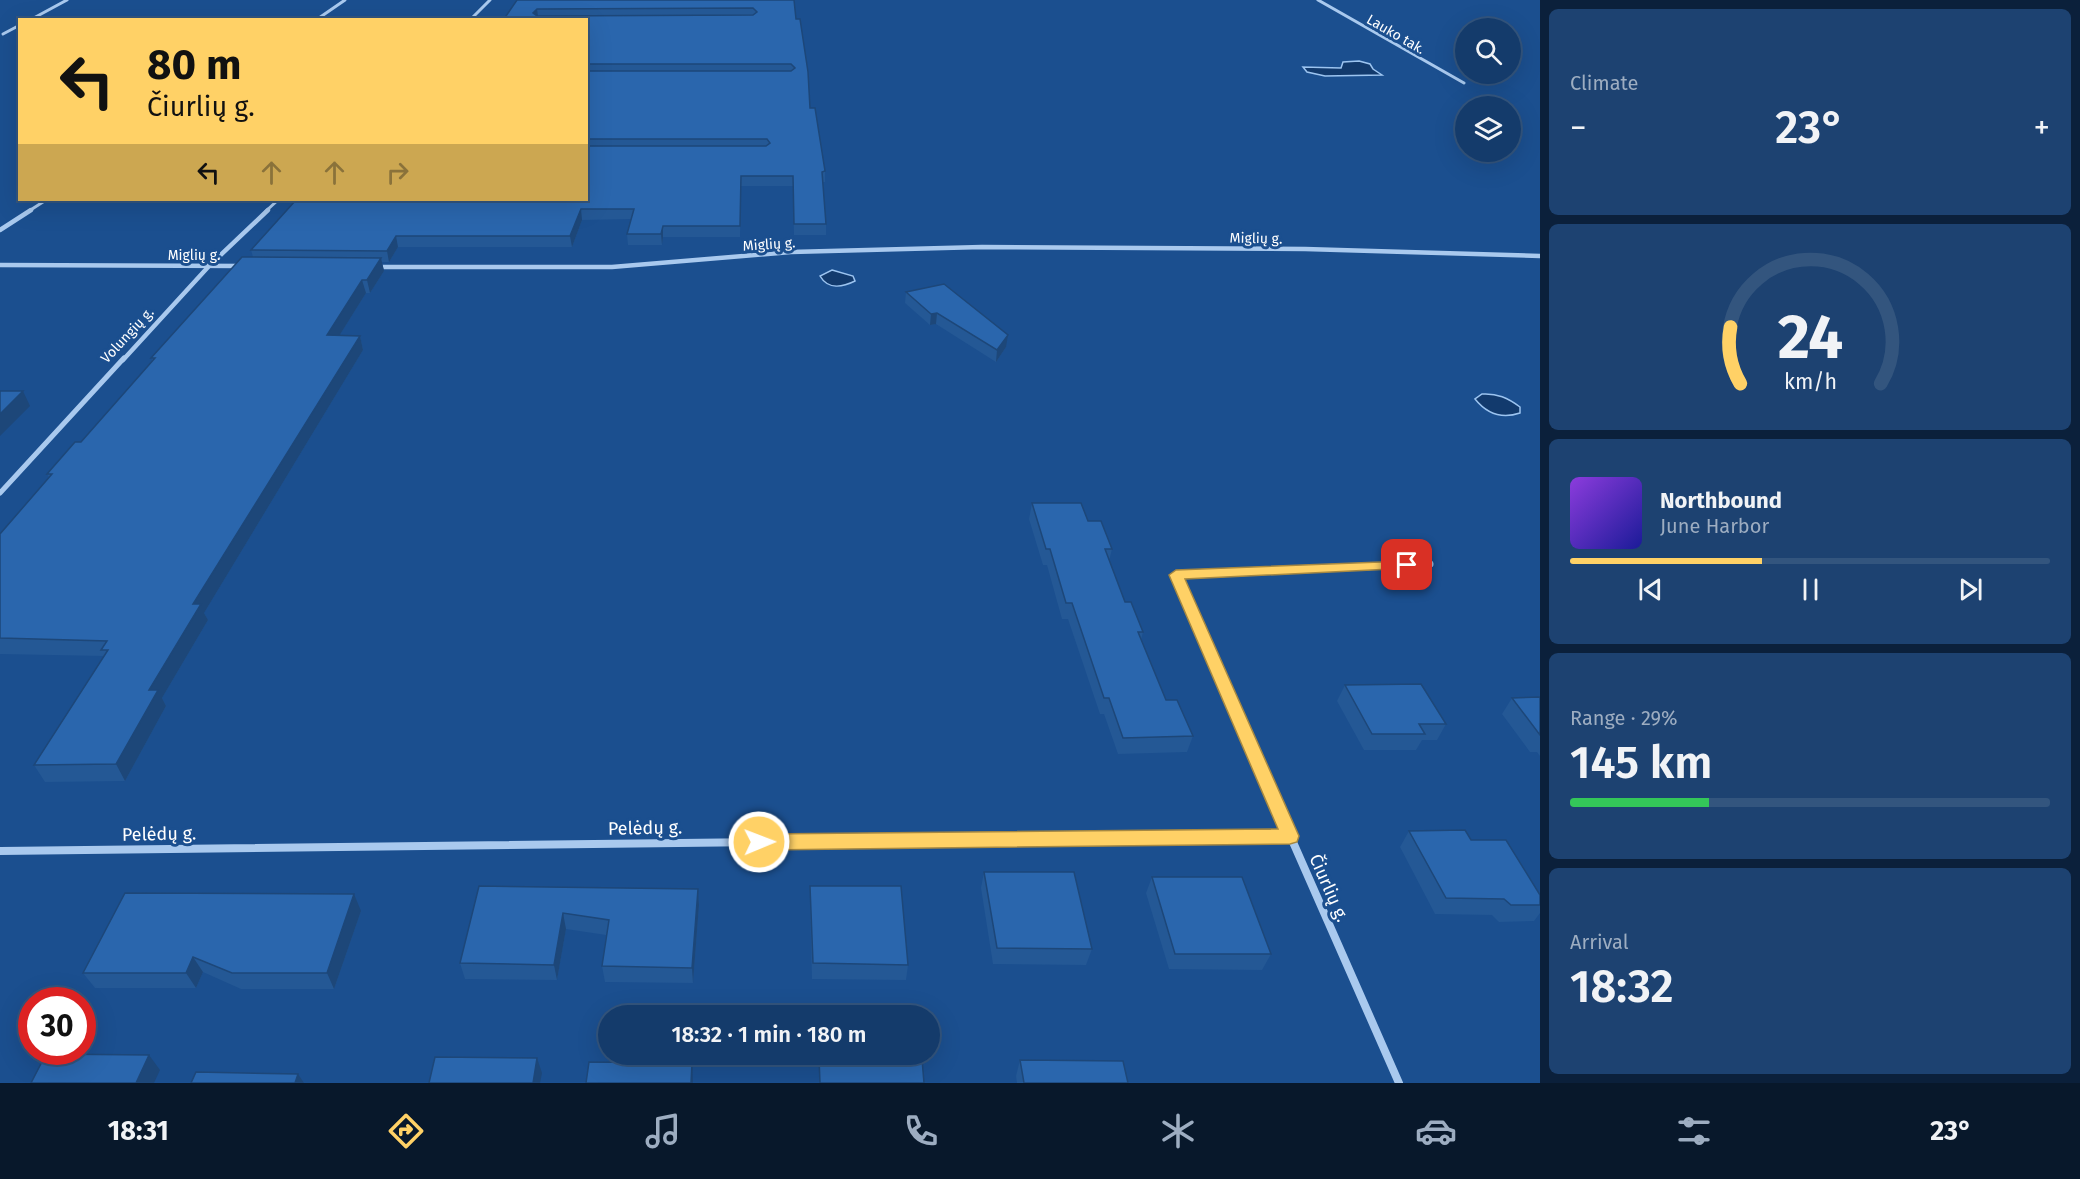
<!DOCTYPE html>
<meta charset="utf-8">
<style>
body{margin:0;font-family:"Fira Sans",sans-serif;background:#1d4271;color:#f1f3f6;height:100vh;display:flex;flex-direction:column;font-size:22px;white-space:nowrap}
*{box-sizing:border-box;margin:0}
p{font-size:20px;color:#9dadc1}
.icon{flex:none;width:33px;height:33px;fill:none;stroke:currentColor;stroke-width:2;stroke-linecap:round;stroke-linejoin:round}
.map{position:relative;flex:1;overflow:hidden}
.drawer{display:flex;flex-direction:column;gap:9px;padding:9px;background:#0b203b;width:540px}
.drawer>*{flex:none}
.banner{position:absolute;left:18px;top:18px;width:570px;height:183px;border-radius:0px;box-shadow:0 6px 24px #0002,0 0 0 2px #33557e;background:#ffd166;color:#111;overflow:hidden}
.fabs{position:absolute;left:1455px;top:18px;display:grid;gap:12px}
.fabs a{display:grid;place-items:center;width:66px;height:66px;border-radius:50%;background:#143b6b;box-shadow:0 6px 24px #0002,0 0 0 2px #33557e;font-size:30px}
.speed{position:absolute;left:18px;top:987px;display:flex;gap:12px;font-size:30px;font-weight:700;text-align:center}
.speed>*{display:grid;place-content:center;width:78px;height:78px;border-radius:50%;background:#143b6b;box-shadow:0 6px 24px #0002,0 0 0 2px #33557e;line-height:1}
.speed .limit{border:9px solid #d22;background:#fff;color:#111}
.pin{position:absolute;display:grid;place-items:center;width:51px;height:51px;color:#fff;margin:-26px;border-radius:12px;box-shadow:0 3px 9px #0006}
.me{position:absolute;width:66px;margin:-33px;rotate:89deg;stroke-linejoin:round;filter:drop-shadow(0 0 4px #0008)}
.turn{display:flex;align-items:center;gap:21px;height:126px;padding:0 30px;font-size:27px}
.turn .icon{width:78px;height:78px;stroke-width:2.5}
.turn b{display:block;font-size:42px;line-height:51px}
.lanes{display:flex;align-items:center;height:57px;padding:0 30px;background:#0003;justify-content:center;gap:30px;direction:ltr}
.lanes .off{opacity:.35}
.big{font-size:45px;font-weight:600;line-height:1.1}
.drawer .card{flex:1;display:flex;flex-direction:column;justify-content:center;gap:9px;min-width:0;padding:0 21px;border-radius:9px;background:#1d4271}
.drawer .dial{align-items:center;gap:0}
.dial svg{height:156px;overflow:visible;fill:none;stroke:#33557e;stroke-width:7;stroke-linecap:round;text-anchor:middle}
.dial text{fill:#f1f3f6;stroke:none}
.song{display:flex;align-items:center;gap:18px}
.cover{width:72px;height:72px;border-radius:9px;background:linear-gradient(135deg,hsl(270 70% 55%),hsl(240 70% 35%))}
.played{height:6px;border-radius:3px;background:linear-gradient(90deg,#ffd166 40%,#33557e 40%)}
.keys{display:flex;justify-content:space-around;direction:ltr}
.heat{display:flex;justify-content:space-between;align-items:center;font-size:33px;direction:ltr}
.charge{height:9px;border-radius:4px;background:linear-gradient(90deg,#34c759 29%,#33557e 0)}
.trip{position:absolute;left:598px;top:1005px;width:342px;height:60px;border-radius:30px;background:#143b6b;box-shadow:0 6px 24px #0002,0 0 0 2px #33557e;font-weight:600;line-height:60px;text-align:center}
.menu{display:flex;height:96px;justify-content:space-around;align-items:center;background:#08182b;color:#9dadc1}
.menu .icon{width:42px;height:42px}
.menu .current{color:#ffd166}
.menu b{font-size:27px;color:#f1f3f6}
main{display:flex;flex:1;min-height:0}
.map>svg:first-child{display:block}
.water{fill:#123a6d;stroke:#9cc4f0;stroke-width:1.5}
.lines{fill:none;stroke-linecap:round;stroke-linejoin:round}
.street-far4{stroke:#a9c9ee;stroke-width:3}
.street-far3{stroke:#a9c9ee;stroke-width:4.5}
.street-far2{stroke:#a9c9ee;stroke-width:5}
.street-far1{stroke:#a9c9ee;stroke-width:7}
.street{stroke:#a9c9ee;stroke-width:8}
.wall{fill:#245895}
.shaded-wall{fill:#1d4779}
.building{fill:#2a66ad;stroke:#1d4779;stroke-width:1.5;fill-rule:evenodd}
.route{fill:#ffd166;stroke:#a68842;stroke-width:1.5}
.labels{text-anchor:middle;stroke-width:6;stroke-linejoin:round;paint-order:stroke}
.far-street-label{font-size:14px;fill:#fff;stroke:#1b4f8f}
.near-street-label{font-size:18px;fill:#fff;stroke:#1b4f8f}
</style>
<main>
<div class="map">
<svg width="1540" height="1083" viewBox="0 0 1540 1083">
<rect width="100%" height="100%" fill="#1b4f8f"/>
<g class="water">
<path d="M1359,61L1370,64L1373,69L1382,75L1325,76L1307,72L1303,67L1341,68L1343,62Z"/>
<path d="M832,270L853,276L855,281C843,287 828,290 820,276Z"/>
<path d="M1482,394C1497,393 1508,398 1520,407V413C1502,419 1487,414 1475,399Z"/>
</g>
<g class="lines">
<g class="street-far4">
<path d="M1318,0L1464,83"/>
<path d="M30,20L67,0"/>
<path d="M316,20L345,0"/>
<path d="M470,20L490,0"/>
<path d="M3,34L20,25"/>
<path d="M29,211L46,200"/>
<path d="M266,211L278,200"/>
</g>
<g class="street-far3">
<path d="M0,230L31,210"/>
<path d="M0,265L242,266"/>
<path d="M376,267H612L791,252L982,247L1305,249L1540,256"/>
<path d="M123,360L209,266L268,210"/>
</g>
<path class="street-far2" d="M0,493L124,358"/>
<path class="street-far1" d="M1268,784L1176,575L1430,564"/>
<g class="street">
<path d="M1267,783L1399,1083"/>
<path d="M0,851L1290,836"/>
</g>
</g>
<g class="wall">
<path d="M517,0H794L796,19L810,108L825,171V182H823L826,224V235H794L793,186H741L740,237H663L662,245H628L627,234L631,219L582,220L572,247H398L389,262H382L384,271L370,293H366L339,336H360L363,350L204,613L208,620L162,698L166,706L125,781L45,782L34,765L104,656L0,654V534L49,477L47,474L81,442L153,361L151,358L253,257L251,250L586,200V20L504,19Z"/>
<path d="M906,292L1006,347L996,362L936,324L930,325L905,303Z"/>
<path d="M1032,503L1088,521L1112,549L1109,561L1125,602L1143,632L1141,640L1166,700L1193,736L1187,752L1118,754L1104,714H1100L1068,619H1062L1047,565H1043L1029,519Z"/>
<path d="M1345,685L1446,724L1437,740H1422L1416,750H1364L1337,701Z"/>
<path d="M1540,697V756L1537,752H1530L1502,714L1512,698Z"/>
<path d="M1409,831L1471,840L1540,895V913L1534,921L1499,922L1492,915L1435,914L1400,847Z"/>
<path d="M984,872L1092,949L1086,965L993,964L981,888Z"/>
<path d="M1152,877L1271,954L1262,970L1169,969L1146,893Z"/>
<path d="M479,886L698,889L699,905L693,983L605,982L602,966L606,935L566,929L557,980L465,979L460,963Z"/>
<path d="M810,886L908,965L906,980L812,979L810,902Z"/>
<path d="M361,911L334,989H241L203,972L196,988H95L83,973Z"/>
<path d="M1020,1060L1128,1083H1017L1016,1076Z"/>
</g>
<g class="shaded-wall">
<path d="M537,9L538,16L533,13Z"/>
<path d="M581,209L582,220L572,247L570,236Z"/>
<path d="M663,226V237L662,245L661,234Z"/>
<path d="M396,236L398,247L389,262L387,251Z"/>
<path d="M381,258L384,271L370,293L367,280Z"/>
<path d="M362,280L366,293L331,349L327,335Z"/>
<path d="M937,313L936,324L930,325L931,314Z"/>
<path d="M1008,335L1006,347L996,362L997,350Z"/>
<path d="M360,336L363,350L204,613L208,620L162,698L166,706L125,781L116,764L149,690L193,604Z"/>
<path d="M23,391L30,406L0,436V414Z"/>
<path d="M698,889L699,905L693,983L692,968Z"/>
<path d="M354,894L361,911L334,989L327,973Z"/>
<path d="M563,913L566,929L557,980L554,965Z"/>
<path d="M193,957L203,972L196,988L186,973Z"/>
<path d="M149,1055L160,1070L154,1083H136Z"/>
<path d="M537,1058L542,1073L540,1083H533Z"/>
<path d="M692,1063L693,1083H691Z"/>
<path d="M298,1074L304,1083H295Z"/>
</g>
<g class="building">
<path d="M517,0H794L796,19H800L808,72L810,108H815L825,171L822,172L826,224H794L793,176H741L740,226H663L661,234H627L634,209H581L570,236H396L387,251L251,250L296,200H586V146H766L770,143L767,139H586V71H791L795,68L791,64H586V20H494L504,19ZM753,8L757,12L753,15L537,16L533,13L537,9Z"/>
<path d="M242,257L381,258L367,280H362L327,335L360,336L193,604H201L149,690H158L116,764L34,765L108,650H101L107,641L0,638V534L52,474H47L75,442H81L155,358H151Z"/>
<path d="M944,284L1008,335L997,350L937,313L931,314L906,292Z"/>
<path d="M0,391H23L0,414Z"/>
<path d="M1032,503H1081L1088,521H1101L1112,549H1105L1125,602H1131L1143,632H1138L1166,700H1177L1193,736L1123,738L1109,698H1104L1072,603H1066L1050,549H1046Z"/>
<path d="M1421,684L1446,724H1419L1425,734H1372L1345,685Z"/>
<path d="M1540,697V735L1512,698Z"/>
<path d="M1465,830L1471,840H1506L1540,895V905H1511L1504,899L1446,898L1409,831Z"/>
<path d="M984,872H1074L1092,949L997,948Z"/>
<path d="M1152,877H1242L1271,954H1175Z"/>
<path d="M479,886L698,889L692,968L602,966L609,920L563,913L554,965L460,963Z"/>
<path d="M810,886H901L908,965L813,963Z"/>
<path d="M125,893L354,894L327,973H232L193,957L186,973H83Z"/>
<path d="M46,1054L149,1055L136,1083H31Z"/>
<path d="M435,1057L537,1058L533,1083H429Z"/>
<path d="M819,1058L922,1059L924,1083H820Z"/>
<path d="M1020,1060L1123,1061L1128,1083H1024Z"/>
<path d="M589,1062L692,1063L691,1083H586Z"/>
<path d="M196,1072L298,1074L295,1083H191Z"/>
</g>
<path class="route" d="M1407,561L1414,565L1412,568L1185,579L1299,836L1297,842L1290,844L759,850L753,847L750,842L753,837L759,834L1278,829L1169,575L1176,570Z"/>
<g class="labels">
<g class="far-street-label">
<text transform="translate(1396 34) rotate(30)" y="5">Lauko tak.</text>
<text transform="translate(1256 238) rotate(1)" y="5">Miglių g.</text>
<text transform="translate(769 244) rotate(-4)" y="5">Miglių g.</text>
<text x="194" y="260">Miglių g.</text>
<text transform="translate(127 335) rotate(-47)" y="5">Volungių g.</text>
</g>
<g class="near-street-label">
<text transform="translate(645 828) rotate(-1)" y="6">Pelėdų g.</text>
<text transform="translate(159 834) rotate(-1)" y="6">Pelėdų g.</text>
<text transform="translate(1329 888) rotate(66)" y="6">Čiurlių g.</text>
</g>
</g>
</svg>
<div class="fabs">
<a><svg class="icon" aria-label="search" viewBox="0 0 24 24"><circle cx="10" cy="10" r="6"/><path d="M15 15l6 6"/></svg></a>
<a><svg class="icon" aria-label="layers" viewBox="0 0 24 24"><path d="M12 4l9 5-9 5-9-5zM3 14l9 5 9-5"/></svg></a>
</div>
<div class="speed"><div class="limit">30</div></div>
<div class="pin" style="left:1407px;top:565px;background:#d93025"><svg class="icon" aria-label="arrive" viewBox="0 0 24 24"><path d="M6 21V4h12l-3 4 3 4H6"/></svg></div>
<svg class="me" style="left:759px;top:842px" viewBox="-20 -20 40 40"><circle r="17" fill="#ffd166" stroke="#fff" stroke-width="3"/><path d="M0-11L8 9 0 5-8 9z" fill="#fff"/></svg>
<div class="trip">18:32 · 1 min · 180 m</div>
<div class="banner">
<div class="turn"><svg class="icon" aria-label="left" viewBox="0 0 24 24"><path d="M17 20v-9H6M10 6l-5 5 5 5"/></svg><div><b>80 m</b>Čiurlių g.</div></div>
<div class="lanes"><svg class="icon" aria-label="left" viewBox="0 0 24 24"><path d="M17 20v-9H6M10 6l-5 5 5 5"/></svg><svg class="icon off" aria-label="ahead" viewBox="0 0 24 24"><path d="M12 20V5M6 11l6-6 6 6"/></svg><svg class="icon off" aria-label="ahead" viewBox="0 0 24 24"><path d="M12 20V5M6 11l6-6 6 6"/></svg><svg class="icon off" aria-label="right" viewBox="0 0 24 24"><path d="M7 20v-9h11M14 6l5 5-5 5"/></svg></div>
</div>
</div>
<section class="drawer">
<div class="card"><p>Climate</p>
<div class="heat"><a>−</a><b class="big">23°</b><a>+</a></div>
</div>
<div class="card dial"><svg viewBox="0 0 100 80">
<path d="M14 69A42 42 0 1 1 86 69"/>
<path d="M14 69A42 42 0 0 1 9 40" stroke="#ffd166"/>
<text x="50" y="56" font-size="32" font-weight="700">24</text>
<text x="50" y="72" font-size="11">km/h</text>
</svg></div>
<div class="card">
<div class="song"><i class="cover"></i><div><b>Northbound</b><p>June Harbor</p></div></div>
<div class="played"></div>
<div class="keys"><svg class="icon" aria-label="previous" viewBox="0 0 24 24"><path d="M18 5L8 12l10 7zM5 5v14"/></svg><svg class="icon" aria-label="pause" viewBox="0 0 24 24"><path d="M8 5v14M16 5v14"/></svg><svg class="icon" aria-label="next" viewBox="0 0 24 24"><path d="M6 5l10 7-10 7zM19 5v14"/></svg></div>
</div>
<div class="card"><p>Range · 29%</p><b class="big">145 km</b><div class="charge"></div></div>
<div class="card"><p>Arrival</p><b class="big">18:32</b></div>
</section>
</main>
<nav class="menu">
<b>18:31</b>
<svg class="icon current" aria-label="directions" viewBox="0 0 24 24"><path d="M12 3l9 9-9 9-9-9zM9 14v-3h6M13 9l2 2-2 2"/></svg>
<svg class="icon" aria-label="music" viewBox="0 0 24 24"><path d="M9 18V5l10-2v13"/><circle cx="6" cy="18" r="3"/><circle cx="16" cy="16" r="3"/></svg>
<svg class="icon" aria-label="phone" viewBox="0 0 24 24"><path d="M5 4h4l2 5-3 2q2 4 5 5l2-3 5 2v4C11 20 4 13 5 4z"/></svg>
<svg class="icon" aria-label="climate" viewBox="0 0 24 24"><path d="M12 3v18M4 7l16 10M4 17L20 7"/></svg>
<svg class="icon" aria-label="car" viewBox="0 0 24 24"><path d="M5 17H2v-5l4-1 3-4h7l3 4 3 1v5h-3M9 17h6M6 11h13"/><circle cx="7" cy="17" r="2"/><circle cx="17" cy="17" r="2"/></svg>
<svg class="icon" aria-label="filters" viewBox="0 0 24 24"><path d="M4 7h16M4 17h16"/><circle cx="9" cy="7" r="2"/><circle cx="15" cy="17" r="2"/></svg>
<b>23°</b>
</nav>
